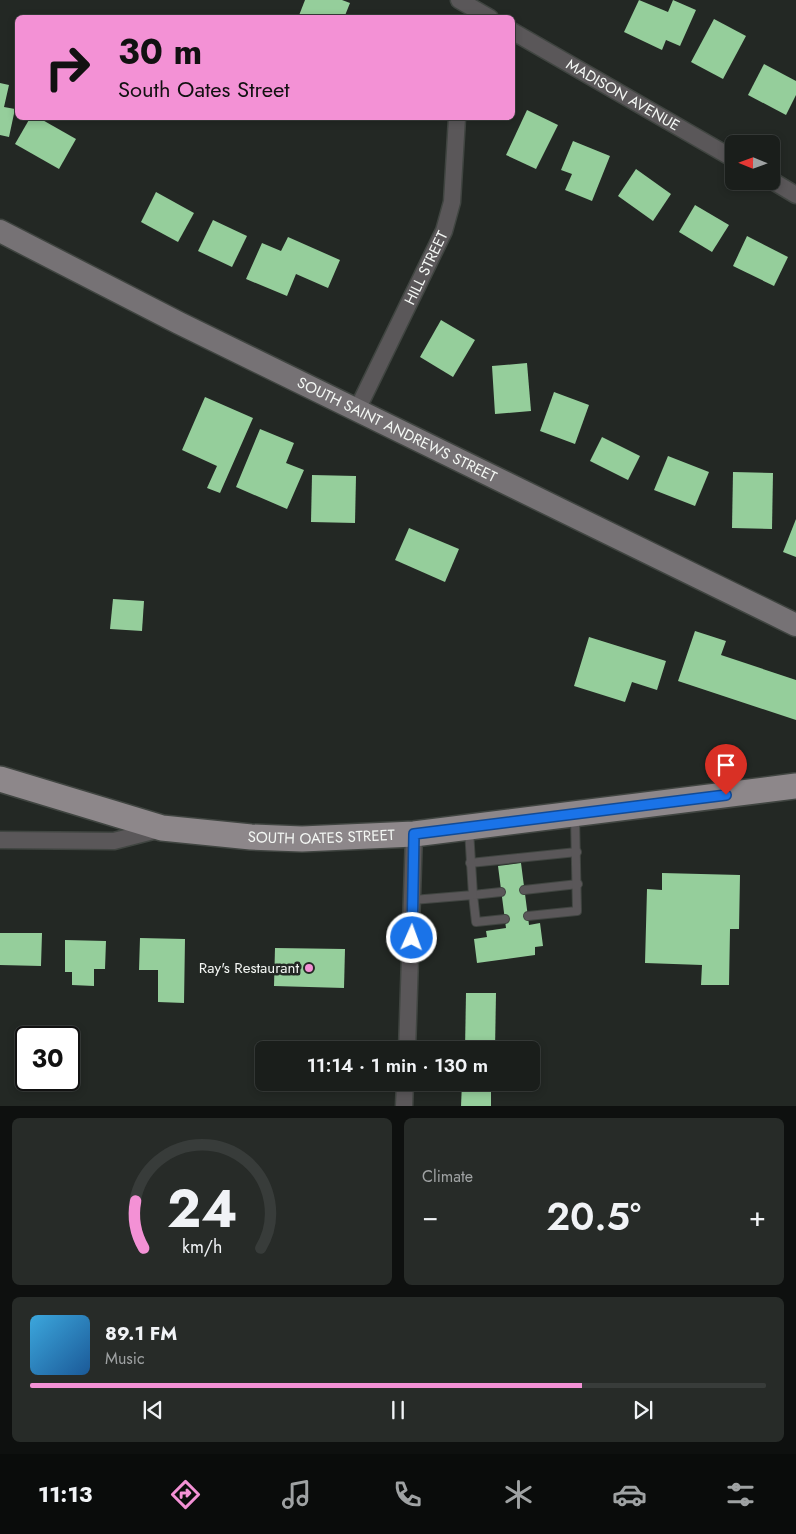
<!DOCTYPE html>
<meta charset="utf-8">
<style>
body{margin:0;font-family:Jost,sans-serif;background:#272b28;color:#f1f3f6;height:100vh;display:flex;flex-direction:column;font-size:19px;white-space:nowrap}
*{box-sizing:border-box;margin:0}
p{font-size:16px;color:#9fa2a3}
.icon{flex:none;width:28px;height:28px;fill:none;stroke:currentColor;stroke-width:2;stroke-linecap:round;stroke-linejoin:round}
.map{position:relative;height:1106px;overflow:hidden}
.sheet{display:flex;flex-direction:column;gap:12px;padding:12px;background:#0e100f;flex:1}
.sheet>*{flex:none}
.banner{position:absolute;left:15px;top:15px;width:500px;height:105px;border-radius:8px;box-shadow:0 2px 8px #0003,0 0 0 1px #383c3a;background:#f391d5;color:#111;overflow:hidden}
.needle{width:32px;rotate:271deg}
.controls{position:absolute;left:725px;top:135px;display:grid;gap:10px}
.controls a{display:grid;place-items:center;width:55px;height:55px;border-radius:8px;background:#1a1e1b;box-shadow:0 2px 8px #0003,0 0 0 1px #383c3a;font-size:25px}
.speed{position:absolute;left:15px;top:1026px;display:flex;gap:10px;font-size:25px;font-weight:700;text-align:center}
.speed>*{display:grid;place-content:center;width:65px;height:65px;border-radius:50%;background:#1a1e1b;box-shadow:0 2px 8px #0003,0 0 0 1px #383c3a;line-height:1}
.speed .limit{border:2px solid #111;border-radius:8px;background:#fff;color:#111}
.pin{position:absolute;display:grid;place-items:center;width:42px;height:42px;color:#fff;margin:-51px -21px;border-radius:50% 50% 50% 0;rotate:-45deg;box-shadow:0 0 5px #0007}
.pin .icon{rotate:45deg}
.me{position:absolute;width:55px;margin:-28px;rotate:2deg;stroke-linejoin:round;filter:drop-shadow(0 0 4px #0008)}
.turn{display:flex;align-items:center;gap:18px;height:105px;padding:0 20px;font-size:22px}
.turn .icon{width:65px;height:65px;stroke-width:2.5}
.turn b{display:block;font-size:35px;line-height:42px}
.big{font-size:38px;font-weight:600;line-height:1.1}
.sheet .card{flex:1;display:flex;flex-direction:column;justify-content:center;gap:8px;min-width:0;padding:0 18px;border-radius:8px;background:#272b28}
.sheet .dial{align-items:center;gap:0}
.dial svg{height:130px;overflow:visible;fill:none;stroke:#383c3a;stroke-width:7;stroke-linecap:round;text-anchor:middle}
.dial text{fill:#f1f3f6;stroke:none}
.song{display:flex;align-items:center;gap:15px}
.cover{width:60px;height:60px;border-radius:8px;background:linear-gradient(135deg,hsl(200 70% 55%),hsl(210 70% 35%))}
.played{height:5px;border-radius:2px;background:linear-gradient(90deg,#f391d5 75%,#383c3a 75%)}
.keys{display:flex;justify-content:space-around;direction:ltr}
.heat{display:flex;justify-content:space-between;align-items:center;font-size:28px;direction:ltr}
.sheet .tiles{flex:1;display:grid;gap:12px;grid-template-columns:1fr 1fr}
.card:last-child{grid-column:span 2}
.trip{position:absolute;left:255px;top:1041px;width:285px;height:50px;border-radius:8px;background:#1a1e1b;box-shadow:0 2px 8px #0003,0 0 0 1px #383c3a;font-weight:600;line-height:50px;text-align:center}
.menu{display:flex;height:80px;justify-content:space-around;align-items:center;background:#0a0c0b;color:#9fa2a3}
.menu .icon{width:35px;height:35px}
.menu .active{color:#f391d5}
.menu b{font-size:22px;color:#f1f3f6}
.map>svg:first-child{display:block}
.building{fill:#95ce9b}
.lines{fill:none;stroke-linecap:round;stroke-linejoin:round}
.lane-casing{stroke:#404541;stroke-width:10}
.street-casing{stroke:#404541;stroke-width:19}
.secondary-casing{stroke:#404541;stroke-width:25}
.primary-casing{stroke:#404541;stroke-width:28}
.lane{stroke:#5a5759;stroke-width:8}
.street{stroke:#5a5759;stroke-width:16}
.secondary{stroke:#767275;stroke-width:22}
.primary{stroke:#8d878a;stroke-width:25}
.route-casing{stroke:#114b97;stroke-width:12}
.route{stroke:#1a73e8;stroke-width:9}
.poi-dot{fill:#f391d5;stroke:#232824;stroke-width:2}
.labels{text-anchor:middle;stroke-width:5;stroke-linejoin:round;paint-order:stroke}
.street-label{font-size:15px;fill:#f3f6f3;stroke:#232824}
.poi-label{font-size:15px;fill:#f3f6f3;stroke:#232824;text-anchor:end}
</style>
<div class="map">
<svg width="796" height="1107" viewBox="0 0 796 1107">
<rect width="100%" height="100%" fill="#232824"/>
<g class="building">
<path d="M305,0H342L350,3L344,18H298Z"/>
<path d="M639,0L668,12L673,0L696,10L680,46L666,40L662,50L624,32Z"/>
<path d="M714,19L746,36L723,79L691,62Z"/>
<path d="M764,64L796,81V95L786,115L748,95Z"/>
<path d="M0,83L9,85L4,107L15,109L9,137L0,135Z"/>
<path d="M527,110L558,125L536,169L506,155Z"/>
<path d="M30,118H39L76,139L59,169L15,144Z"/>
<path d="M573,141L610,156L592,201L565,190L572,174L561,170Z"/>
<path d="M636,169L671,194L653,221L618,196Z"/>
<path d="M156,192L194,213L178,242L141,222Z"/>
<path d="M695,205L729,225L712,252L679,232Z"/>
<path d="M213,220L247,236L232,267L198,251Z"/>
<path d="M747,236L788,257L774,286L733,266Z"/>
<path d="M288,237L340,260L328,288L296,274L287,296L246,279L262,243L281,251Z"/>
<path d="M441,320L475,340L453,377L420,357Z"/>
<path d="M527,363L531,411L495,414L492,366Z"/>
<path d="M554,392L589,405L575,444L540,431Z"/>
<path d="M205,397L253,418L220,493L207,488L217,466L182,450Z"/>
<path d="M260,429L294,443L286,463L304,470L287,509L236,487Z"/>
<path d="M602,437L640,456L628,480L590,461Z"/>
<path d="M668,456L709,472L695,506L654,490Z"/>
<path d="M733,472L773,473L772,529L732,528Z"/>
<path d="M312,475L356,476L355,523L311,522Z"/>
<path d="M796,519V557L783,552Z"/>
<path d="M409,528L459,549L445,582L395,560Z"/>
<path d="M113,599L144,601L142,631L110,629Z"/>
<path d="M695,631L726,641L721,655L796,680V720L678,681Z"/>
<path d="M589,637L666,661L657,690L632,682L625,702L574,686Z"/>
<path d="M521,863L529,925L540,923L543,946L535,947V955L477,963L474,939L487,937L486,931L506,928L498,866Z"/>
<path d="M662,873L740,875L739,929H730L729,985H701L702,965L645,963L647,889L662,890Z"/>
<path d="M0,933H42L41,966L0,965Z"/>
<path d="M140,938L185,939L184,1003L158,1002V970H139Z"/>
<path d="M65,940L106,941L105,969H94V986L72,985V972H65Z"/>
<path d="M275,948L345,949L344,988L274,986Z"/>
<path d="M466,993H496L495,1050H465Z"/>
<path d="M462,1082H491V1107H461Z"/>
</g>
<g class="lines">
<g class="lane-casing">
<g id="lane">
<path d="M470,863L577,852"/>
<path d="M524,890L578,884"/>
<path d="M501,892L473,895L476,922L505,919"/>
<path d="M413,900L473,895L469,830"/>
<path d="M528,916L577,911L575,817"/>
</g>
</g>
<g class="street-casing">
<g id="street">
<path d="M459,0L490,18"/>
<path id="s1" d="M512,31L734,159"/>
<path d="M771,180L796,195"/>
<path id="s2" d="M357,410L444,231L452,202L457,118"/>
<path d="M0,840L114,841L161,829"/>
<path d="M407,1050L414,834"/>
<path d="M404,1107L405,1082"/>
</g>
</g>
<g class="secondary-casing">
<g id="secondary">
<path id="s3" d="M0,231L179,323L796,625"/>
</g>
</g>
<g class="primary-casing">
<g id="primary">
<path id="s4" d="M0,779L162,828L251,837L302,839L414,834L796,786"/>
</g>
</g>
<use href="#lane" class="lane"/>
<use href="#street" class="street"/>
<use href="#secondary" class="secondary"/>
<use href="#primary" class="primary"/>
</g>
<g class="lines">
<g class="route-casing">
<path id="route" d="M412,938L414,834L726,795"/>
</g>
<use href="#route" class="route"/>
</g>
<circle class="poi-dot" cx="309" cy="968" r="5"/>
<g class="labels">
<g class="street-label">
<text dy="5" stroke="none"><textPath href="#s1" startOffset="128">MADISON AVENUE</textPath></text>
<text dy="5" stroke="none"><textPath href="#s2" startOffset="158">HILL STREET</textPath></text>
<text dy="5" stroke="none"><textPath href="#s3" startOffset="444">SOUTH SAINT ANDREWS STREET</textPath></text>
<text dy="5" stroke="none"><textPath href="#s4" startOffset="329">SOUTH OATES STREET</textPath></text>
</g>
<g class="poi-label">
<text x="299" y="973">Ray's Restaurant</text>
</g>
</g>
</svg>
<div class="controls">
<a><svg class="needle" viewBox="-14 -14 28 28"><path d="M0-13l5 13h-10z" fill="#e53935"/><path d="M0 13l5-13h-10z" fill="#9fa2a3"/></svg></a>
</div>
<div class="speed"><div class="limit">30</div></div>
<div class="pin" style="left:726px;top:795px;background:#d93025"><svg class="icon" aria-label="arrive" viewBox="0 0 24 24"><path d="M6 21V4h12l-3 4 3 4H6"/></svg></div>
<svg class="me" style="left:412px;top:938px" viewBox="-20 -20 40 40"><circle r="17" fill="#1a73e8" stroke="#fff" stroke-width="3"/><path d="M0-11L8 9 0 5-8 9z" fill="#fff"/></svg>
<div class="trip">11:14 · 1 min · 130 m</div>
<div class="banner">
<div class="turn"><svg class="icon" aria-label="right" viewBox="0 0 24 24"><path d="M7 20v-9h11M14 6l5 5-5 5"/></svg><div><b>30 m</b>South Oates Street</div></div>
</div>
</div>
<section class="sheet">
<div class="tiles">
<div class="card dial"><svg viewBox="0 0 100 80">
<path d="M14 69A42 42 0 1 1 86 69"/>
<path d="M14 69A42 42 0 0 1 9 40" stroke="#f391d5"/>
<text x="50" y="56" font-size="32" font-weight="700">24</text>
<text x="50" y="72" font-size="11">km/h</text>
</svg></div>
<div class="card"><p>Climate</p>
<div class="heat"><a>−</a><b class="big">20.5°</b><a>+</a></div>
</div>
<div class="card">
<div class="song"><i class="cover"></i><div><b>89.1 FM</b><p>Music</p></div></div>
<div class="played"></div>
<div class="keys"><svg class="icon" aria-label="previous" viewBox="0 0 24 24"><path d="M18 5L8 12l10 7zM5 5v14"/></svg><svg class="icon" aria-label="pause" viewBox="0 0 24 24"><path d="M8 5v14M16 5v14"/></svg><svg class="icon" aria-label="next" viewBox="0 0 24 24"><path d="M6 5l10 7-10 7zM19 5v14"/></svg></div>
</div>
</div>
</section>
<nav class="menu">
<b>11:13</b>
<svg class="icon active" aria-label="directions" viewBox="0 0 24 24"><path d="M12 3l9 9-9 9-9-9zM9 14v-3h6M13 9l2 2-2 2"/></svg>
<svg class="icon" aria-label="music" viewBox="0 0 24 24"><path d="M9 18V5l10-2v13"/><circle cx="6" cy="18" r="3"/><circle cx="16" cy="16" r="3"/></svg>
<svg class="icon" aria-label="phone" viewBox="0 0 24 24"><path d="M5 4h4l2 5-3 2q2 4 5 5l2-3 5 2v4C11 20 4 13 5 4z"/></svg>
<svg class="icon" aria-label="climate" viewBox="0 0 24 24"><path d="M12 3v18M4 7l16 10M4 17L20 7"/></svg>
<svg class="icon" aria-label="car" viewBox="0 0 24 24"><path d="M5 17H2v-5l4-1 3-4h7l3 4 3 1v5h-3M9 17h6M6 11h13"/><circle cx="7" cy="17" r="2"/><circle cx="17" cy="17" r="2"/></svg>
<svg class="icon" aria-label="filters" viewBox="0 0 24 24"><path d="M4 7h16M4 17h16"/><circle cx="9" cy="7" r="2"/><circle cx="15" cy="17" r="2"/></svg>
</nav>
